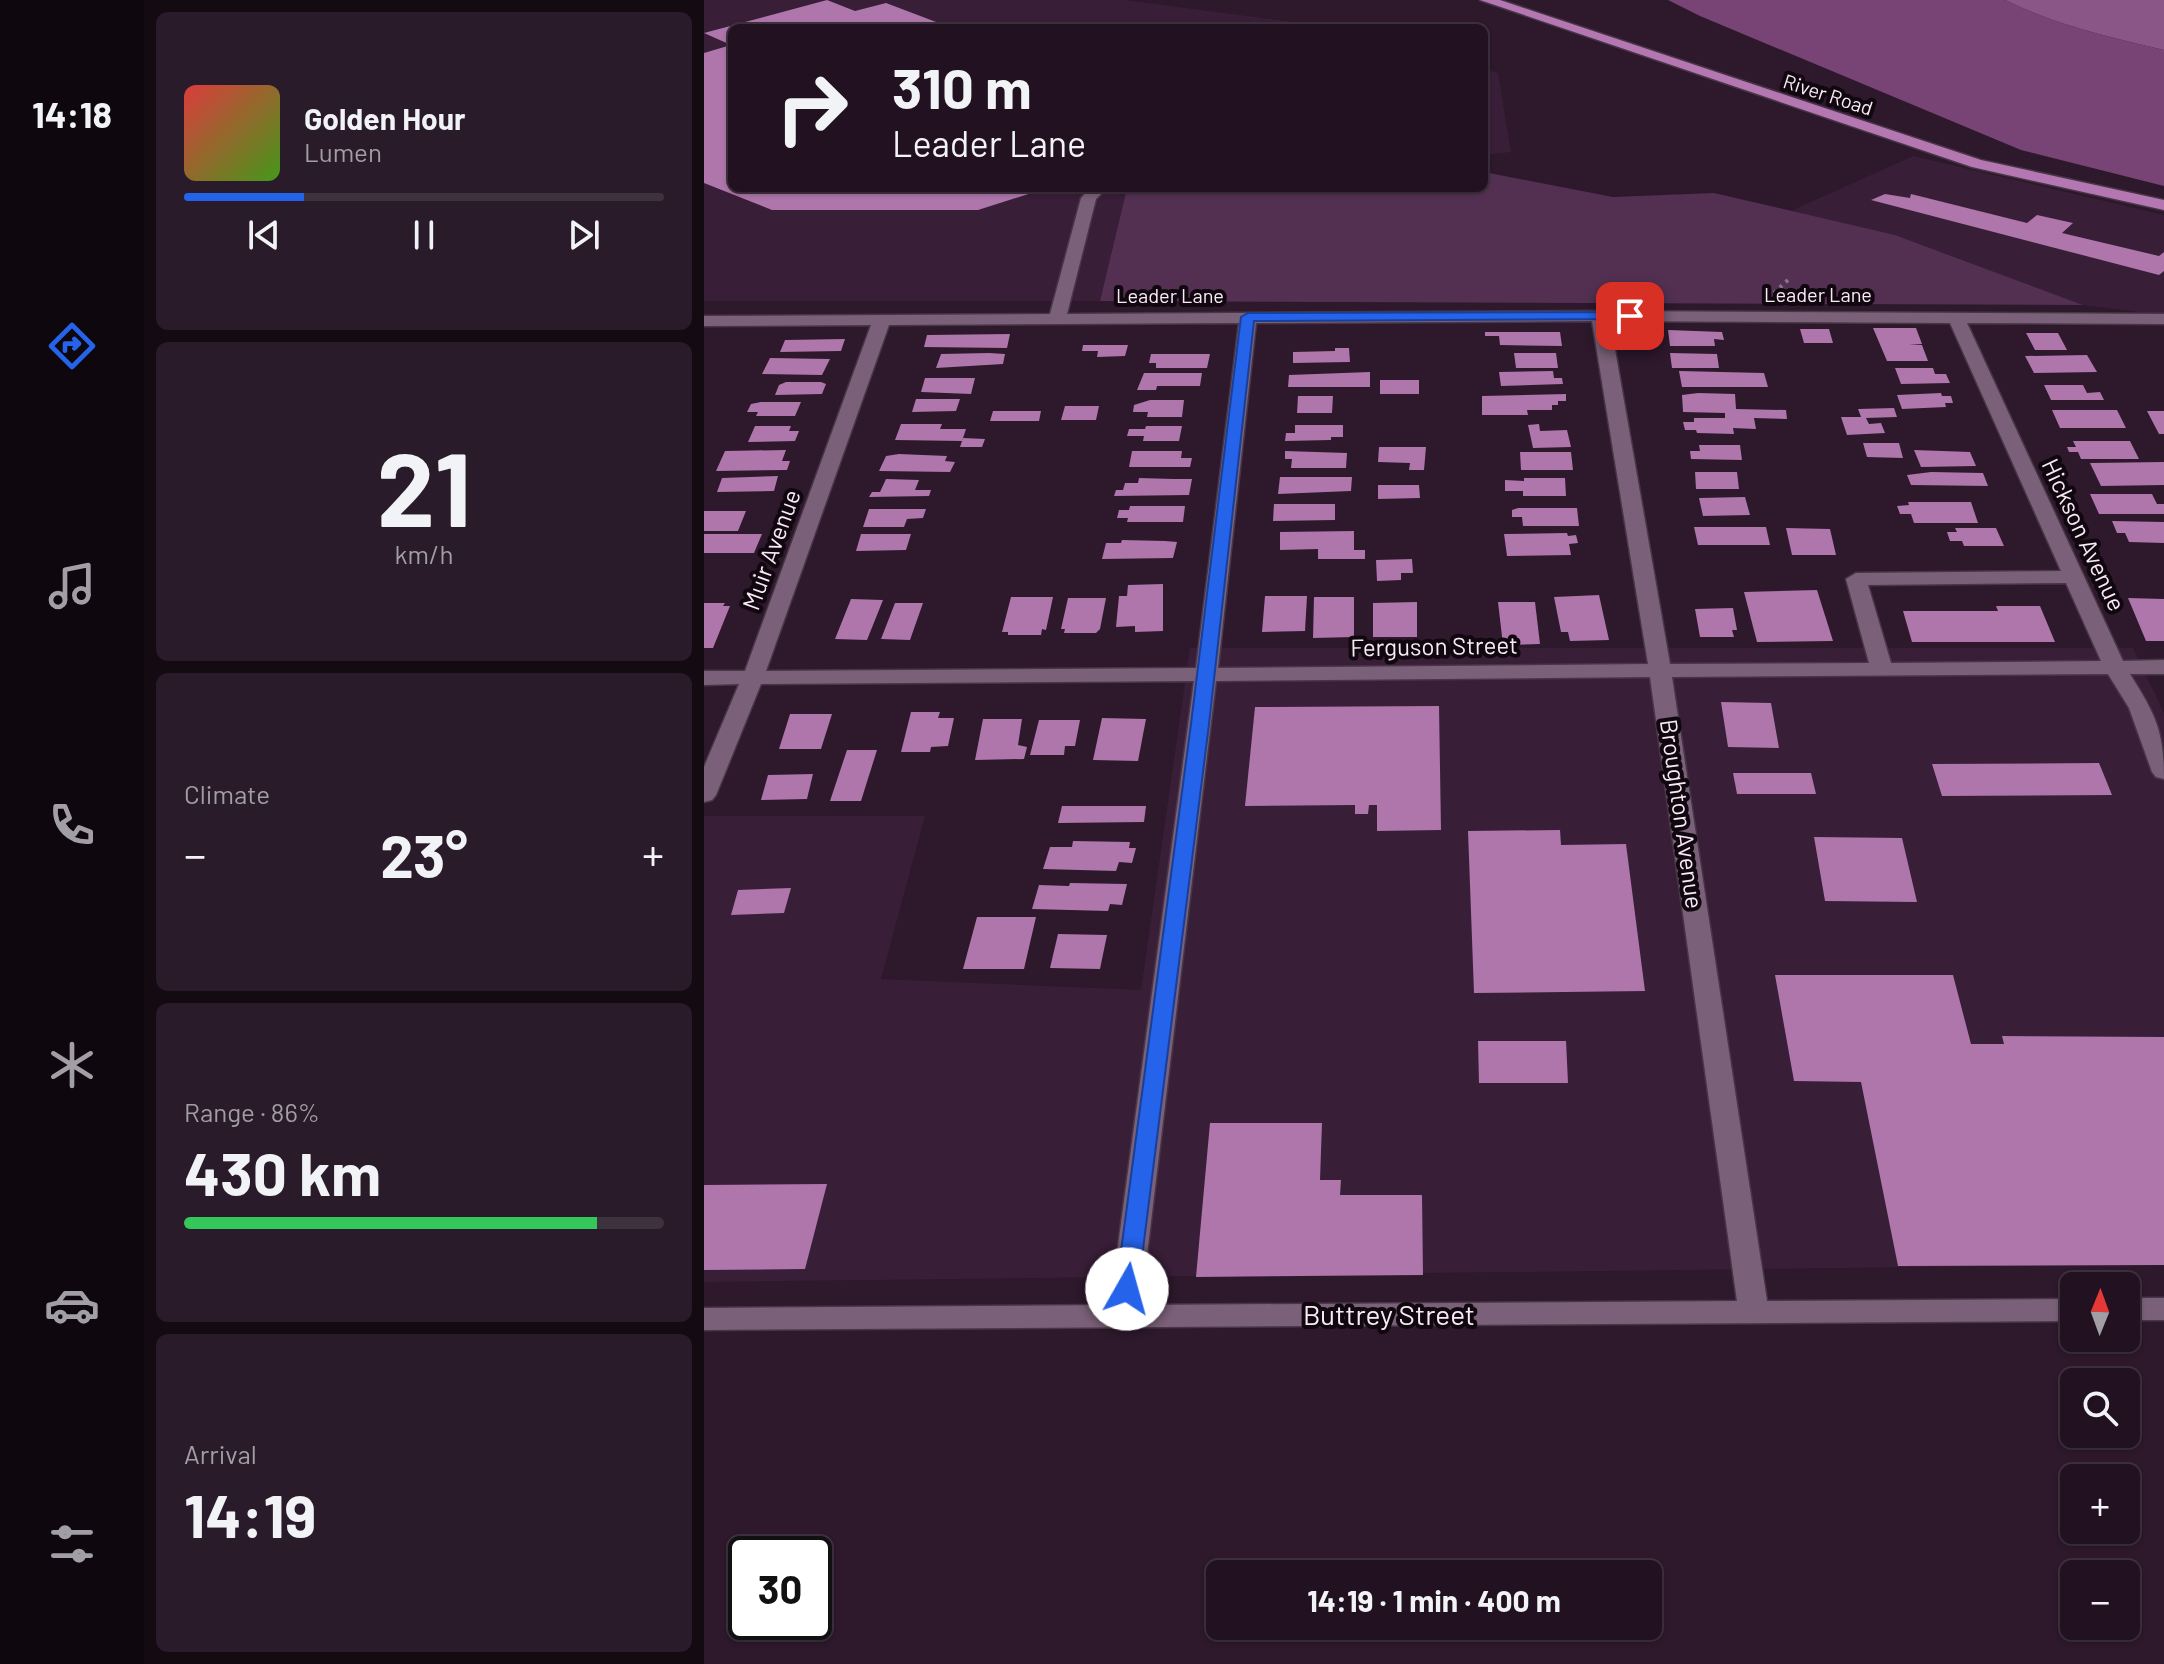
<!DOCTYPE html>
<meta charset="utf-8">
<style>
body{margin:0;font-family:Barlow,sans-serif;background:#2a1b2a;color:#f1f3f6;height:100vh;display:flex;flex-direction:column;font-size:30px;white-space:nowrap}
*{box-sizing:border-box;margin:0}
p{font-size:26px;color:#a29ea5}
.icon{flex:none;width:44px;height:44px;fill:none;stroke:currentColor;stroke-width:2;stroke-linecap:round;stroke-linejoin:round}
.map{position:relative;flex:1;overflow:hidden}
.sheet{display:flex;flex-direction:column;gap:12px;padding:12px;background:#130a12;width:560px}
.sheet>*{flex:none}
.hud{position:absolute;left:24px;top:24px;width:760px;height:168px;border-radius:12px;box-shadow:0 2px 6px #0004,0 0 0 2px #3f323f;background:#221221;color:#f1f3f6;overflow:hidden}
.needle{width:52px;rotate:1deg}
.controls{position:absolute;left:1356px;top:1272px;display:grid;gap:16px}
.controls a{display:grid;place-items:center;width:80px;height:80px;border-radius:12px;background:#221221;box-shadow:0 2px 6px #0004,0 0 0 2px #3f323f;font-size:40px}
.speed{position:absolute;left:24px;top:1536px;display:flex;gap:16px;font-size:40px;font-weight:700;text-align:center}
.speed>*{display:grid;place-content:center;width:104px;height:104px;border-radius:50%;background:#221221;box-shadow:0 2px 6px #0004,0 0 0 2px #3f323f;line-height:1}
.speed .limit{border:4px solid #111;border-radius:12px;background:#fff;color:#111}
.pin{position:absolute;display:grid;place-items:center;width:68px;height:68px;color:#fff;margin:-34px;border-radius:16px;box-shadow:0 4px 12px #0006}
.me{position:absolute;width:88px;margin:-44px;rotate:7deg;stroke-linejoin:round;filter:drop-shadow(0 0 6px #0008)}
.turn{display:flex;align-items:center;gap:28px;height:168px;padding:0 32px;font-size:36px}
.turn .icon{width:104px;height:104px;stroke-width:2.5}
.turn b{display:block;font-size:56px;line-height:68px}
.big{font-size:60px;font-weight:700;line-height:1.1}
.sheet .card{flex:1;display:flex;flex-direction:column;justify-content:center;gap:12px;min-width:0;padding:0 28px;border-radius:12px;background:#2a1b2a}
.sheet .dial{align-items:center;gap:0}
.dial b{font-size:104px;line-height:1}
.song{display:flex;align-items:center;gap:24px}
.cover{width:96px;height:96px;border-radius:12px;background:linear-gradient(135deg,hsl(0 70% 55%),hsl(100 70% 35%))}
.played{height:8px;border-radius:4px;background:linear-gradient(90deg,#2563eb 25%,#3f323f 25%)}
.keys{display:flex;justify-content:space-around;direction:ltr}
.heat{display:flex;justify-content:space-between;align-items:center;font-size:44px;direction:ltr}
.charge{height:12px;border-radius:6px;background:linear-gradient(90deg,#34c759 86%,#3f323f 0)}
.trip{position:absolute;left:502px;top:1560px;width:456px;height:80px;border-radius:12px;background:#221221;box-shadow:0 2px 6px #0004,0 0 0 2px #3f323f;font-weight:700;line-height:80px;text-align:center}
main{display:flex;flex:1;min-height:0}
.dock{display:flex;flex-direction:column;width:144px;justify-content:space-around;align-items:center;background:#0e070d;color:#a29ea5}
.dock .icon{width:56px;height:56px}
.dock .current{color:#2563eb}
.dock b{font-size:36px;color:#f1f3f6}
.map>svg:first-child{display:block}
.built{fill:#391e38}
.green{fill:#533052}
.forest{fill:#774475}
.water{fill:#8a5587}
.building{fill:#ae76ab}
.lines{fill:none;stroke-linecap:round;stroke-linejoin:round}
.minor-casing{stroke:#473646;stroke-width:3}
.major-casing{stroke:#473646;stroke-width:3}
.path{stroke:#897687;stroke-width:4;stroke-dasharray:3 5;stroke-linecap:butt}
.minor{fill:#7a6078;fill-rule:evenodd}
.major{fill:#b477b1;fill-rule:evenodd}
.route{fill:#2563eb;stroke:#184099;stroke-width:2}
.labels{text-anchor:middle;stroke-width:8;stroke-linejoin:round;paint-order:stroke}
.far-street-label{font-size:20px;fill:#f9eaf7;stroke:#10070f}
.street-label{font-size:24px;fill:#f9eaf7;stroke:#10070f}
.near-street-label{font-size:28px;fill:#f9eaf7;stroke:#10070f}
</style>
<main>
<nav class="dock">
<b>14:18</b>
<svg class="icon current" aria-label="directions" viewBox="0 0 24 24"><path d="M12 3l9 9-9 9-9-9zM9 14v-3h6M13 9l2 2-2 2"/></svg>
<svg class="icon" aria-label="music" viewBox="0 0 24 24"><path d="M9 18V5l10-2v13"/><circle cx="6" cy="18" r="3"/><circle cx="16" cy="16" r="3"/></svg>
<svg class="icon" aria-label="phone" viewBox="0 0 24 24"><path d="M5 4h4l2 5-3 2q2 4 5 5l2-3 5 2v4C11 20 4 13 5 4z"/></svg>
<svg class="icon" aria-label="climate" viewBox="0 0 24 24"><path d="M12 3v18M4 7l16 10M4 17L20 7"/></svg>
<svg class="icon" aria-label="car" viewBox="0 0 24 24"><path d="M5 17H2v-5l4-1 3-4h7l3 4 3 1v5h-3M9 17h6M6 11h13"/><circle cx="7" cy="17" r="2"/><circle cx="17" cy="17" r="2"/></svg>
<svg class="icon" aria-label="filters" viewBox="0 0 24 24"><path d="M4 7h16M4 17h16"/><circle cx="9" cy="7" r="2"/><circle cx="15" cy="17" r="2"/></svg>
</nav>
<section class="sheet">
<div class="card">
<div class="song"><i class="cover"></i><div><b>Golden Hour</b><p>Lumen</p></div></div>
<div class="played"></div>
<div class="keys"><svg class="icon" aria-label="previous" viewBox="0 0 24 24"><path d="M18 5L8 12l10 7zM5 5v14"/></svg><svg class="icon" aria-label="pause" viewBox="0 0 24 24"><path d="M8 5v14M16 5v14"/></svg><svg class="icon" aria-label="next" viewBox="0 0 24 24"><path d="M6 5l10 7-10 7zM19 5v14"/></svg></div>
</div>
<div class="card dial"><b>21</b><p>km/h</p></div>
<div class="card"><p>Climate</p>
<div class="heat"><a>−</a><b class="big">23°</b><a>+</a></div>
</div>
<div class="card"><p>Range · 86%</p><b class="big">430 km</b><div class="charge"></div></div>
<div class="card"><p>Arrival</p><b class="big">14:19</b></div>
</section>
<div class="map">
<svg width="1460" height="1664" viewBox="0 0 1460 1664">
<rect width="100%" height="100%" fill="#2d182c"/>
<g class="built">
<path d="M0,0H421L636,28H28V188H423L396,301H0Z"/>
<path d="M780,69L794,73L807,152L780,155Z"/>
<path d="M1209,156L1460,215V315L1379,305L1191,235L1087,211Z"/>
<path d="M486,648H1429L1460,713V1264L0,1282V816H221L177,979L437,990Z"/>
</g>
<path class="green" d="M780,172L909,197L1010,193L1191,235L1379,305L396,301L423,188H780Z"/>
<path class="forest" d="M964,0H1301C1352,25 1405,37 1460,50V186L1317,150L996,16Z"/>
<path class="water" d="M1301,0H1460V50C1405,37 1352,25 1301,0Z"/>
<g class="building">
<path d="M123,0L151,11L182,3L248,28H28V188L340,189L274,210H68L0,183V53L27,45L0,33Z"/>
<path d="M1181,194L1206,198L1207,194L1323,223L1333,215L1369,223L1358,233L1455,256L1460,252V271L1455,275L1167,200Z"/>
<path d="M1169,328H1212L1218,344L1205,345H1218L1224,361H1183Z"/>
<path d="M1096,329H1125L1129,343H1100Z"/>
<path d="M964,330L1018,332L1020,340L1010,339L1011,346H966Z"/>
<path d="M781,332H856L858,346L796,345L795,336H781Z"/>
<path d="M1322,333H1354L1363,350H1331Z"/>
<path d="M306,334L303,348L220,347L223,335Z"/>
<path d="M141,339L137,351L76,352L81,340Z"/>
<path d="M379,345H424L421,356L393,357L394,351H378Z"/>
<path d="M631,348H645L646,362L589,363V352L631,351Z"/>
<path d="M285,353L301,354L299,364L232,368L237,354Z"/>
<path d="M810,353H852L854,368H812Z"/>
<path d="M966,353L1013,354L1015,368H968Z"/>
<path d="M447,354H506L503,368H452V363H445Z"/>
<path d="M1383,355L1393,372L1330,373L1321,356Z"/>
<path d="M66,358L126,359L118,375L58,374Z"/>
<path d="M1191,368H1229L1231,374H1242L1246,383L1197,384Z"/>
<path d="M849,371L850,378H858L859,384L797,386L795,372Z"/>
<path d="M975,371L1060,373L1064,387H978Z"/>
<path d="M666,372V387H584L585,375Z"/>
<path d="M440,373H498L496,386H453L452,390H433Z"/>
<path d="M221,378H271L267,394L217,392Z"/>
<rect x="676" y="380" width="39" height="14"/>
<path d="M82,382H117L122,384L118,394L71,395L75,385Z"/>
<path d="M1340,385H1379L1383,393L1396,392L1400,400H1347Z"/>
<path d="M994,393L1031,394L1032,409L1082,410L1083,419L1050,418L1052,429L1029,428L1030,434L993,433L992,430H981L979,422H990V418H1021V413L979,412L978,395Z"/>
<path d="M1237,393L1238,396H1247L1249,403H1241L1242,407L1198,409L1193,395Z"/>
<path d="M862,394V401H854V405H848V410H823L824,415H778V396Z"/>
<path d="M594,396H629L628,413H593Z"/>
<path d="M212,399H256L252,411L208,412Z"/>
<path d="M446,400H480L478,417H443L444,412H429L430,405Z"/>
<path d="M57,402H97L91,416H52L54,412H43L47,404Z"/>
<path d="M361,406H395L392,420H357Z"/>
<path d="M1190,408L1193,417L1162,418L1165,424L1177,423L1181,433L1143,435L1137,417H1157L1154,409Z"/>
<path d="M1348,410H1413L1422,428H1356Z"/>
<path d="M289,411H337L335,421H286Z"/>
<path d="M1443,411H1460V434H1455Z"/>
<path d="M197,424H238L236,429H262L258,441L191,440Z"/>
<path d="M835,424L836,431L863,430L867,447L829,448L824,425Z"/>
<path d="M591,425H639V437H627V440L581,441L582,433H591Z"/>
<path d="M51,426H87L85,431H95L91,441L44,442Z"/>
<path d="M442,426H478L475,441H439L440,436H423L425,429H441Z"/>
<path d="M259,438L281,439L278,447H256Z"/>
<path d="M1369,441H1426L1435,459H1377L1374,452H1365L1363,447H1372Z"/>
<path d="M1159,443H1195L1199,458L1163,457Z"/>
<path d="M995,445H1036L1038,460L987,459L986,451H996Z"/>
<path d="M675,447H722L720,470H705L706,463L674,462Z"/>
<path d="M82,450L78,461H86L83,470L12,471L21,451Z"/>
<path d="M1210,450L1266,452L1272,466L1217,467Z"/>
<path d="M428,451H478L477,458H488L486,467H425Z"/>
<path d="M581,451L643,453L642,468H587L588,459H581Z"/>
<path d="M816,452H867L869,470H817Z"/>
<path d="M195,454L243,456L241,461L251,462L246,472L175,471L182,456Z"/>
<path d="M1460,462V485L1397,486L1386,463Z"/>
<path d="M991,472H1033L1035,489H992Z"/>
<path d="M1227,472L1279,473L1284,486L1207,485L1203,475Z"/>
<path d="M74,476L70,491L13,492L18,478Z"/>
<path d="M576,477H648L647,491L574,494Z"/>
<path d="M435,478L470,479H488L485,495L410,496L412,490H419L421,483H434Z"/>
<path d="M820,478H861L862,496H819V491H801V480L820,481Z"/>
<path d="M182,479L215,480L211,490H227L225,496L165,497L168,492H176Z"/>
<path d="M674,485H715L716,498L674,499Z"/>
<path d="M1386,494H1448L1453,504H1460V514H1395Z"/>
<path d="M1041,497L1046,515L999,516L995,498Z"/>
<path d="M1204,502H1267L1274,523H1210L1207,514H1196L1193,506L1205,505Z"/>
<path d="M570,504H631V520L569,521Z"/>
<path d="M426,506H481L479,522H423L424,518H413L415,510H425Z"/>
<path d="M814,508H873L875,526H819L818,517H808V510Z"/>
<path d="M165,509H222L219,518L203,519L200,527H159Z"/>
<path d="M0,511H42L34,531H0Z"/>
<path d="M1408,521L1460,522V543L1425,542L1421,533H1413Z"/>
<path d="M990,527H1062L1066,545H994Z"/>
<path d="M1082,528L1126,529L1132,555H1088Z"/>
<path d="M1251,528H1292L1300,546H1260L1258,541H1246L1243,532H1253Z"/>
<path d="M650,531V550H661V559H614V549L576,550V532Z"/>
<path d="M863,533L864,536L872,535L874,543L865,544L867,555L803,556L800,534Z"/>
<path d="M0,534H58L50,553H0Z"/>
<path d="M157,534H207L202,550L152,551Z"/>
<path d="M418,540L461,541L473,542L469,558L398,559L402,543H417Z"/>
<path d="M708,559L709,573H697V580L673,581L672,560Z"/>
<path d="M459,584V631L431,632V626L412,627L415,596H423L424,585Z"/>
<path d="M1113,590L1129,641L1053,642L1040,592Z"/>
<path d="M895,595L905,640L866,641L864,632H857L850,597Z"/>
<path d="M561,596H603L601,631L558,632Z"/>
<path d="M307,597H349L342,630L338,629L337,635H304V632H298Z"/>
<path d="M610,597H650V637L609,638Z"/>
<path d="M364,598H402L396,629L392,633H360L361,629H357Z"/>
<path d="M1424,598L1460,599V641H1442Z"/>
<path d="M147,599L179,600L163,640L131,639Z"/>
<path d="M713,602V637H669V603Z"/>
<path d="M794,602H831L836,644L799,645Z"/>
<path d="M0,603H21L19,606H26L9,648H0Z"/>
<path d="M191,603H219L206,640L177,639Z"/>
<path d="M1292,606H1336L1351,642H1208L1199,611H1294Z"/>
<path d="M1029,608L1033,630H1028L1030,637H996L991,609Z"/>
<path d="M1017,702L1067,703L1075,748L1024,747Z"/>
<path d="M735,706L737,830L673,831V805H665L664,814H651V805L541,806L551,707Z"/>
<path d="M207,712H236L234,718H250L244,746L227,747L226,752H197Z"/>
<path d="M86,714H128L117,749H75Z"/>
<path d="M398,718L442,719L434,761L389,760Z"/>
<path d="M279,719H318L314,745L323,747L320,759L271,760Z"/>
<path d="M335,720H376L371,746H361L360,755H326Z"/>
<path d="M143,750H173L157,801H126Z"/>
<path d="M1395,763L1408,795L1238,796L1228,764Z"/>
<path d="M1029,773H1107L1112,794H1033Z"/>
<path d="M109,774L103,799L57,800L64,775Z"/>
<path d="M358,806H442L440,822L354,823Z"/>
<path d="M856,830L857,845L922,844L941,991L770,993L764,831Z"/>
<path d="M1110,837L1198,838L1213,902L1121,901Z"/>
<path d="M369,841L426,842L425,848H432L428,863L415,862L412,871L339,869L346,847H368Z"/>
<path d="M366,883L423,884L418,905L406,904L404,911L328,909L335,885L365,886Z"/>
<path d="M87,888L80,913L27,915L34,890Z"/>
<path d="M273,917H332L320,969H259Z"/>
<path d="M354,934L403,935L396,969L346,968Z"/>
<path d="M1071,975H1249L1267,1044H1300L1298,1036L1460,1037V1265L1194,1266L1157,1082L1090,1081Z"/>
<path d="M774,1041H862L864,1083H775Z"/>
<path d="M506,1123H618L616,1180H637L636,1195H718L719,1275L492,1277Z"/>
<path d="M123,1184L101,1269L0,1270V1185Z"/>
</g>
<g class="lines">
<g class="minor-casing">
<g id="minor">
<path d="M386,188H403L392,199L363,314L896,311L1460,314V324L1263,323L1419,661L1460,660V674H1426C1451,714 1460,730 1460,779L1452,777L1448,772L1425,708L1404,674L968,677L1063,1301L1370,1299V1321L0,1330V1308L406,1305L490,681L57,684L12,795L8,800L0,802V767L35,684L0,685V671H41L167,325L0,326V316L346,314L377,198ZM888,321L944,664L514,668L552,323ZM906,321L1246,323L1357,571L1152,573L1142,579L1165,663L966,664ZM535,323L492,668L62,671L185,325ZM1362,583L1397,661L1187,663L1164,585ZM946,677L1033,1301L437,1305L512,681Z"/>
<rect x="1422" y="1298" width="38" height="22"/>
</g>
</g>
<g class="major-casing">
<path id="major" d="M776,0H796L1277,160L1460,200V210L1268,167Z"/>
</g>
<path class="path" d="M1070,293L1084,280"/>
<use href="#minor" class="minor"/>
<use href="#major" class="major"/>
</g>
<path class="route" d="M926,312L933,316L931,319L550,321L505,724L434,1289L431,1295L423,1298L415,1295L412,1289L487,724L537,317L544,313Z"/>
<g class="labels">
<g class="far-street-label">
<text transform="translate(1124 95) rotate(18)" y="7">River Road</text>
<text x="1114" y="302">Leader Lane</text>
<text x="466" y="303">Leader Lane</text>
</g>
<g class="street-label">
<text transform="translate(1379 535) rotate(65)" y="8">Hickson Avenue</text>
<text transform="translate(68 550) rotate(-70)" y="8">Muir Avenue</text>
<text transform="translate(730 647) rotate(-1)" y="8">Ferguson Street</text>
<text transform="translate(977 814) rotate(82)" y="8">Broughton Avenue</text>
</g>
<g class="near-street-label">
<text x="685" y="1325">Buttrey Street</text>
</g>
</g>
</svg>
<div class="controls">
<a><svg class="needle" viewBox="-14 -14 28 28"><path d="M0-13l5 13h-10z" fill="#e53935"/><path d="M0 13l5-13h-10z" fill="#a29ea5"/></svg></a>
<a><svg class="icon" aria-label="search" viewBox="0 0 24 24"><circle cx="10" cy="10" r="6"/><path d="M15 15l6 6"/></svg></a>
<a>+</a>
<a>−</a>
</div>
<div class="speed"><div class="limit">30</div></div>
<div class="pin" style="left:926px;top:316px;background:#d93025"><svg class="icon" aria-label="arrive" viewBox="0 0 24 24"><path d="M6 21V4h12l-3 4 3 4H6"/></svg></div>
<svg class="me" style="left:423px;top:1289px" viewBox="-20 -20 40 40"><circle r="19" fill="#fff"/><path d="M0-13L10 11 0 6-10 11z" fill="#2563eb"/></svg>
<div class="trip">14:19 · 1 min · 400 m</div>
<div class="hud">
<div class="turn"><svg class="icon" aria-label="right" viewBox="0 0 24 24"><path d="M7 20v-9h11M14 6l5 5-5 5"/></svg><div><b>310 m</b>Leader Lane</div></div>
</div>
</div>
</main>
